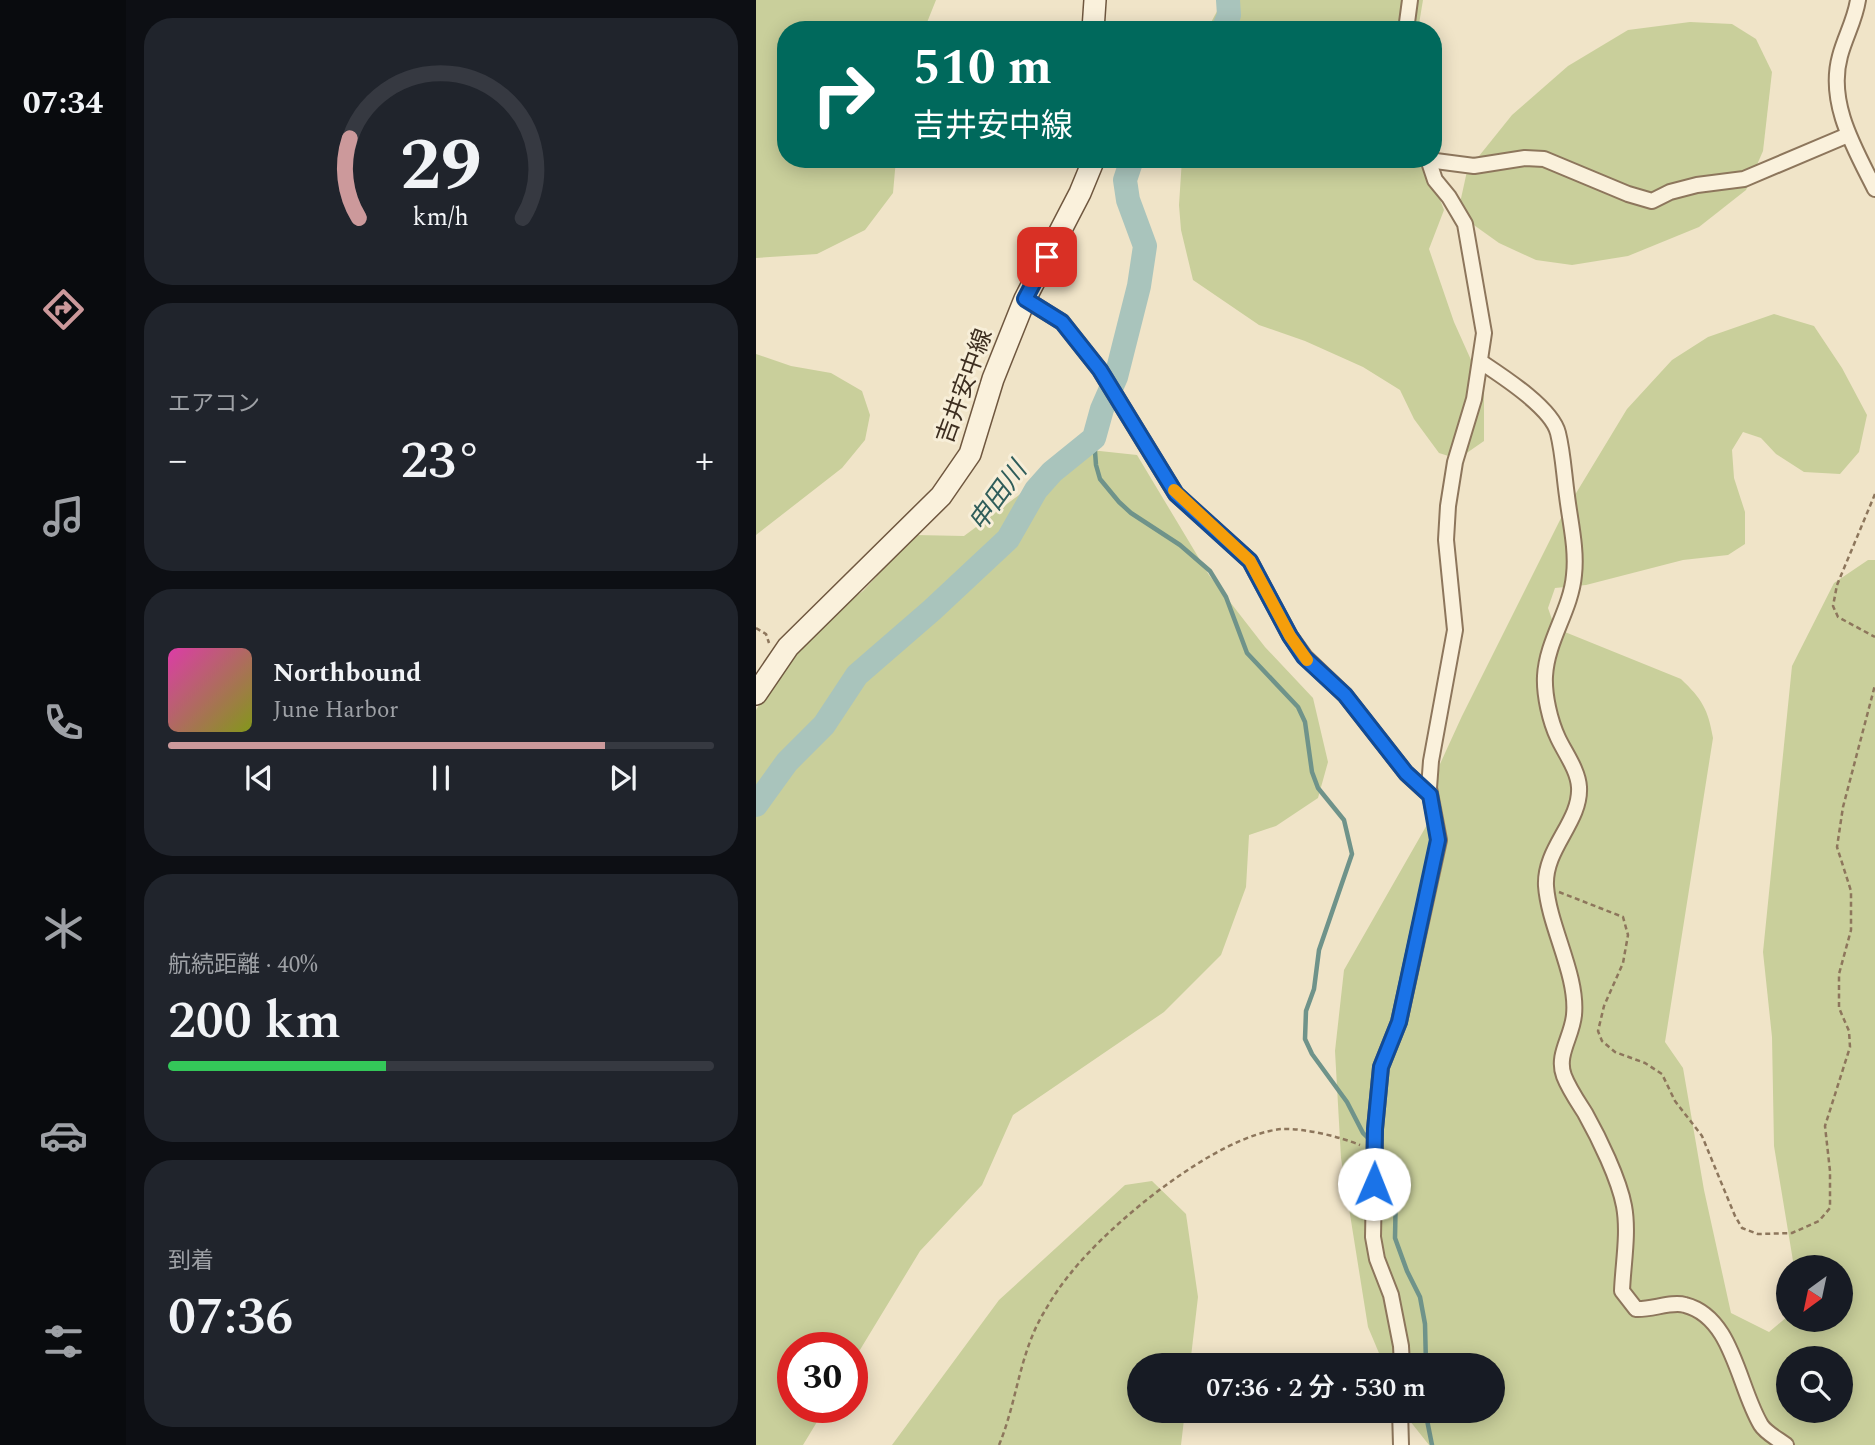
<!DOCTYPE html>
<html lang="ja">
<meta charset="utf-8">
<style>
body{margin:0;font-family:Spectral,"Noto Sans JP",serif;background:#20242c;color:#f1f3f6;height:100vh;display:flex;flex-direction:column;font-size:26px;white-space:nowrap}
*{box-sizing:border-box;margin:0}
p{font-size:23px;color:#9ea1a6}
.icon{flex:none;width:38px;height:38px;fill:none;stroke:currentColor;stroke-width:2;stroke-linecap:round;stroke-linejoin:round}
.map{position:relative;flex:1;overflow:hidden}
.drawer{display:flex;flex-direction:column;gap:18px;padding:18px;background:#0d0f14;width:630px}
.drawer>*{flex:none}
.top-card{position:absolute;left:21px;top:21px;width:665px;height:147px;border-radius:28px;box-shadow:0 4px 18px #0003;background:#00695c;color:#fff;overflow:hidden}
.needle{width:46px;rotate:213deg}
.tools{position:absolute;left:1020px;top:1255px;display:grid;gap:14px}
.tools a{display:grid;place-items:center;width:77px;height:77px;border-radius:50%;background:#171b24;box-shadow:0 4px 18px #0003;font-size:35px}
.speed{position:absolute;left:21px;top:1332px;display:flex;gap:14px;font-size:35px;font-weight:700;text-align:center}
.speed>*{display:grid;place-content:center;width:91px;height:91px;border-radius:50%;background:#171b24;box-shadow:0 4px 18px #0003;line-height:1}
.speed .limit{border:10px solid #d22;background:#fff;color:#111}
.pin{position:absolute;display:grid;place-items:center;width:60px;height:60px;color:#fff;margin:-30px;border-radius:14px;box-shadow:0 4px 10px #0006}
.me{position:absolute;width:77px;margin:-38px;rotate:1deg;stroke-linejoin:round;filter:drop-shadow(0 0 5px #0008)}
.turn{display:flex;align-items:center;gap:24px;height:147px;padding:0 21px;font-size:32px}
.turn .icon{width:91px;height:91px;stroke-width:2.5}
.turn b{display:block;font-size:49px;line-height:60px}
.big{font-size:52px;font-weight:600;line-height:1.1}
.drawer .widget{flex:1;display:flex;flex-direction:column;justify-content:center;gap:10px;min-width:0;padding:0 24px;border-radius:28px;background:#20242c}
.drawer .dial{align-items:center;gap:0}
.dial svg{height:182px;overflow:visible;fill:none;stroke:#363941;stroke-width:7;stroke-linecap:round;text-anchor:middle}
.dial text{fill:#f1f3f6;stroke:none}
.song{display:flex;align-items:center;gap:21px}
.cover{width:84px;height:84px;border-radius:10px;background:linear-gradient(135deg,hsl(320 70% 55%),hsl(70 70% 35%))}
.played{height:7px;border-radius:4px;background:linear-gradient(90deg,#cc999b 80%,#363941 80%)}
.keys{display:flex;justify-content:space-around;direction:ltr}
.heat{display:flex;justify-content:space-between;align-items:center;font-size:38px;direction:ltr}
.charge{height:10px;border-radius:5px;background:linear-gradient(90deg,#34c759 40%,#363941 0)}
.trip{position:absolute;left:371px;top:1353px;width:378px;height:70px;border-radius:35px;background:#171b24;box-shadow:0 4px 18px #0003;font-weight:600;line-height:70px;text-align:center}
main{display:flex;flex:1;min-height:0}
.tabs{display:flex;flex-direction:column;width:126px;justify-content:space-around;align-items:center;background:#090b0e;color:#9ea1a6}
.tabs .icon{width:49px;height:49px}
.tabs .selected{color:#cc999b}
.tabs b{font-size:32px;color:#f1f3f6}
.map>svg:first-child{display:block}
.green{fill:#c9cf9b;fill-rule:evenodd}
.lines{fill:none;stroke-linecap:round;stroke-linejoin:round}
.stream{stroke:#6f938a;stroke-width:4.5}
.river{stroke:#a9c4bc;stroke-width:24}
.minor-casing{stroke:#8d765c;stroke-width:18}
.secondary-casing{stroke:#6f573f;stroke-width:24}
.path{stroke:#8d765c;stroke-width:2.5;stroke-dasharray:5 3.5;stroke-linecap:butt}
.minor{stroke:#faf1dc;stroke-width:14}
.secondary{stroke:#faf1dc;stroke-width:21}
.route-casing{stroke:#114b97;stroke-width:18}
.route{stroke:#1a73e8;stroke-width:12}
.slow{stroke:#f59e0b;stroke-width:12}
.labels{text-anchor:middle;stroke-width:6;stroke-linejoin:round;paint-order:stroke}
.street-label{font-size:24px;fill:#3d2e20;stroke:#f7eed8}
.water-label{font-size:26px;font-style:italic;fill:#2f5d5a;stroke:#f7eed8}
</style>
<main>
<nav class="tabs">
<b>07:34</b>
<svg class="icon selected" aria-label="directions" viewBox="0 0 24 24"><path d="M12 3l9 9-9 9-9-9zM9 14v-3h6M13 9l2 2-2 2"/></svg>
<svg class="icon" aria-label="music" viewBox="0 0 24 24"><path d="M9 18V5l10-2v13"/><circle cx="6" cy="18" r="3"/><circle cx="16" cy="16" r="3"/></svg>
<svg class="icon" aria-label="phone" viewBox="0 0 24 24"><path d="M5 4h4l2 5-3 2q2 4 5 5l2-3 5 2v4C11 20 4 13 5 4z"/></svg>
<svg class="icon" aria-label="climate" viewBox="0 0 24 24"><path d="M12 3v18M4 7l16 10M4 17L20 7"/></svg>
<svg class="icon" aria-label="car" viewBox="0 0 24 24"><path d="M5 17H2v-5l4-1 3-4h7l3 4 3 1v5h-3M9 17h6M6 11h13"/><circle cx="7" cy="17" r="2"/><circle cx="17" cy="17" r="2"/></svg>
<svg class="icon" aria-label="filters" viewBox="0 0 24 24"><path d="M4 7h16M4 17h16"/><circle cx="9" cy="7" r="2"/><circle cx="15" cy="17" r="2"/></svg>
</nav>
<section class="drawer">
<div class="widget dial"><svg viewBox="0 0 100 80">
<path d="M14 69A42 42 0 1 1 86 69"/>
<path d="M14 69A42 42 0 0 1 10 34" stroke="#cc999b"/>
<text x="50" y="56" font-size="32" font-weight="700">29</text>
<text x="50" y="72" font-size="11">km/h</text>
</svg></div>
<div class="widget"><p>エアコン</p>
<div class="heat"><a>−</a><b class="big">23°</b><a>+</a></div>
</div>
<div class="widget">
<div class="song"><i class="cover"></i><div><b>Northbound</b><p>June Harbor</p></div></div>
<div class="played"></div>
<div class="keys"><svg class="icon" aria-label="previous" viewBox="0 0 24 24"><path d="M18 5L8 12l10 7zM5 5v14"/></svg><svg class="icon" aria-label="pause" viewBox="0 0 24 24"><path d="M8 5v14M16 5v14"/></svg><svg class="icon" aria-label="next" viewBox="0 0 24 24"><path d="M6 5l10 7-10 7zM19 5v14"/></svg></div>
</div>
<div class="widget"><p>航続距離 · 40%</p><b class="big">200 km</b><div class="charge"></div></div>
<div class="widget"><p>到着</p><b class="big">07:36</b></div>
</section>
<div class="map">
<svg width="1119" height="1445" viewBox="0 0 1119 1445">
<rect width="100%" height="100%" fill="#f0e4c8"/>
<g class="green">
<path d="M0,0H180L168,30H30V159H140L137,193L109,230L61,254L0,258Z"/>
<path d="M467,0H667L662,30H451Z"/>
<path d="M934,22L976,24L1000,39L1016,72L1007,151L990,190L943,227L872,256L816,265L780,260L743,243L715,223L704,203L711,171L756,115L812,66L872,30Z"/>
<path d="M426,159H655L672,168L688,210L673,249L698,322L728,389V441L702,459L683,453L658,419L644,390L607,367L549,341L503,325L437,280L425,230L423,205Z"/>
<path d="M1018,314L1058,326L1086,368L1111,415L1103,452L1084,474L1048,472L1020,454L1005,438L987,432L976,450L978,478L989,512V544L972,555L927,560L830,585L799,588L792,608L799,628L925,679C946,699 952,709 957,738L909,1042L927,1068L948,1190L975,1313L1013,1332L1032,1316V1320H1085V1267H1038L1018,1146L1016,1037L1007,952L1036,666L1078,583L1112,560H1119V1445H673L646,1411L737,1410V1365H628L612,1327L585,1158L579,1051L588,970L676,816L684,764L706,716L805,518L871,409L916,360L952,337ZM1032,1358H1085V1410H1032Z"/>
<path d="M0,354L35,366L75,373L106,391L114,415L109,440L86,468L0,535Z"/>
<path d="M325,449L381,455L453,575L509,647L557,698L572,762L562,798L520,826L493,835L490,887L465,955L408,1012L257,1115L226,1185L164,1251L96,1363V1348H37V1407H70L47,1445H0V710L47,634L107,591L159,535L208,536Z"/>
<path d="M396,1181L430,1214L442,1297L434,1365H383V1410L429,1411L425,1445H136L243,1300L369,1185Z"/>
</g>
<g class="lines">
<g class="stream">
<path d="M338,438L340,465L344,479L363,502L375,513L424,545L454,571L470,597L491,653L542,707L549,722L556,772L562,788L588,820L596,854L563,950L558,989L550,1011L549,1039L556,1054L591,1102L607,1133L614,1140"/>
<path d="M622,1150L636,1166L640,1186L639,1238L651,1271L664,1297L669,1324L670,1365"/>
<path d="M669,1410L676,1445"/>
</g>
<g class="river">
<path d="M467,30L473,15L472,0"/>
<path d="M0,805L31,762L68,725L101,675L176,610L252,539L280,490L296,472L338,438L346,409L360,377L383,286L389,246L372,200L369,180L376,159"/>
</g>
<g class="minor-casing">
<g id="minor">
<path d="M1102,0C1099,20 1089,37 1084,56C1071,103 1099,149 1119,189"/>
<path d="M650,30L654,0"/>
<path d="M672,160L718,166L769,158L788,159L872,194L896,201L914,192L941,185L988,179L1092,135"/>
<path d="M269,299L306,322L344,370L420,494L494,561L534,636L549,657L589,695L650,773L674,795"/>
<path d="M725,362C746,376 796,408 802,433C807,453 808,475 811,496C814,521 821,549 818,575C815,610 791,640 789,676C788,695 794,721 802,738C809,753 822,770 823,787C825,822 788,848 790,886C793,927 822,975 818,1015C816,1037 800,1055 808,1076C813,1089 822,1102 829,1113C843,1138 863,1179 868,1206C873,1233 867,1264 866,1291L880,1309C895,1310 916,1301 929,1305C977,1317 982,1387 1005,1425C1010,1433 1022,1439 1030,1445"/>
<path d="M646,1365L645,1346L635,1295L621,1259L617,1237L619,1129L625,1067L643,1022L683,840L673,788L675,761L699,630L690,540L692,506L699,462L718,399L728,333L709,224L693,197L679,180L672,159"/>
<path d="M644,1410L645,1445"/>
</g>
</g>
<g class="secondary-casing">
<g id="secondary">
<path d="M337,30L339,0"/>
<path d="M0,694L32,647L185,496L214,454L237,379L269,299L324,193L338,159"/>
</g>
</g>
<g class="path">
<path d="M1119,494L1081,585L1077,606L1082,617L1119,637"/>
<path d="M0,628L10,634L13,643"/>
<path d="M803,892L867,917L872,935L867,963L848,1006L842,1031L846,1041L859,1052L889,1063L906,1074L919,1101L946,1136L979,1216L986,1228L1002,1234L1036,1233L1063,1221L1074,1208V1171L1069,1126L1094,1047L1093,1031L1083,1008V974L1095,930V891L1081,847L1087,807L1119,685"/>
<path d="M243,1445C261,1402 263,1355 287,1314C295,1300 304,1286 314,1274C354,1223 461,1135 526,1129C548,1128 585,1137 604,1145"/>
</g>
<use href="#minor" class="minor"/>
<use href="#secondary" class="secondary"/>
</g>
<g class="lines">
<g class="route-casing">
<path id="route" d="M291,257L269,299L306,322L344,370L420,494L494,561L534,636L548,657L589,695L650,773L674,795L682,840L643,1022L625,1067L619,1129L618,1184"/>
</g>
<use href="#route" class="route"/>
<path class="slow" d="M418,490L494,561L534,636L551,660"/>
</g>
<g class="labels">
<g class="street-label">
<text transform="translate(208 386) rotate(-70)" y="8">吉井安中線</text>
</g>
<g class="water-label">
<text transform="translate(241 496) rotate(-54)" y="9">申田川</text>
</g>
</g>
</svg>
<div class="tools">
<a><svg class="needle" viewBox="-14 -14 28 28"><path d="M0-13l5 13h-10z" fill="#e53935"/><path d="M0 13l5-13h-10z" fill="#9ea1a6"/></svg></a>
<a><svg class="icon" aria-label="search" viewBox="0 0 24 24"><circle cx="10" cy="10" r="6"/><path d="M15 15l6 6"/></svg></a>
</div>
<div class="speed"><div class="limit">30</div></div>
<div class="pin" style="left:291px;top:257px;background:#d93025"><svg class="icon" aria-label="arrive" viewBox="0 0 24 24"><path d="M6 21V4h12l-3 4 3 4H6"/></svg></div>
<svg class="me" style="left:618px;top:1184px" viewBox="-20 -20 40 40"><circle r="19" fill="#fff"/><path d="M0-13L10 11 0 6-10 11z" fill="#1a73e8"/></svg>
<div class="trip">07:36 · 2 分 · 530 m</div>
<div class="top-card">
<div class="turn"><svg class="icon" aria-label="right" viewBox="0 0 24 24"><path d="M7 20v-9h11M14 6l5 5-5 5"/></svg><div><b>510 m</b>吉井安中線</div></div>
</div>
</div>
</main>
